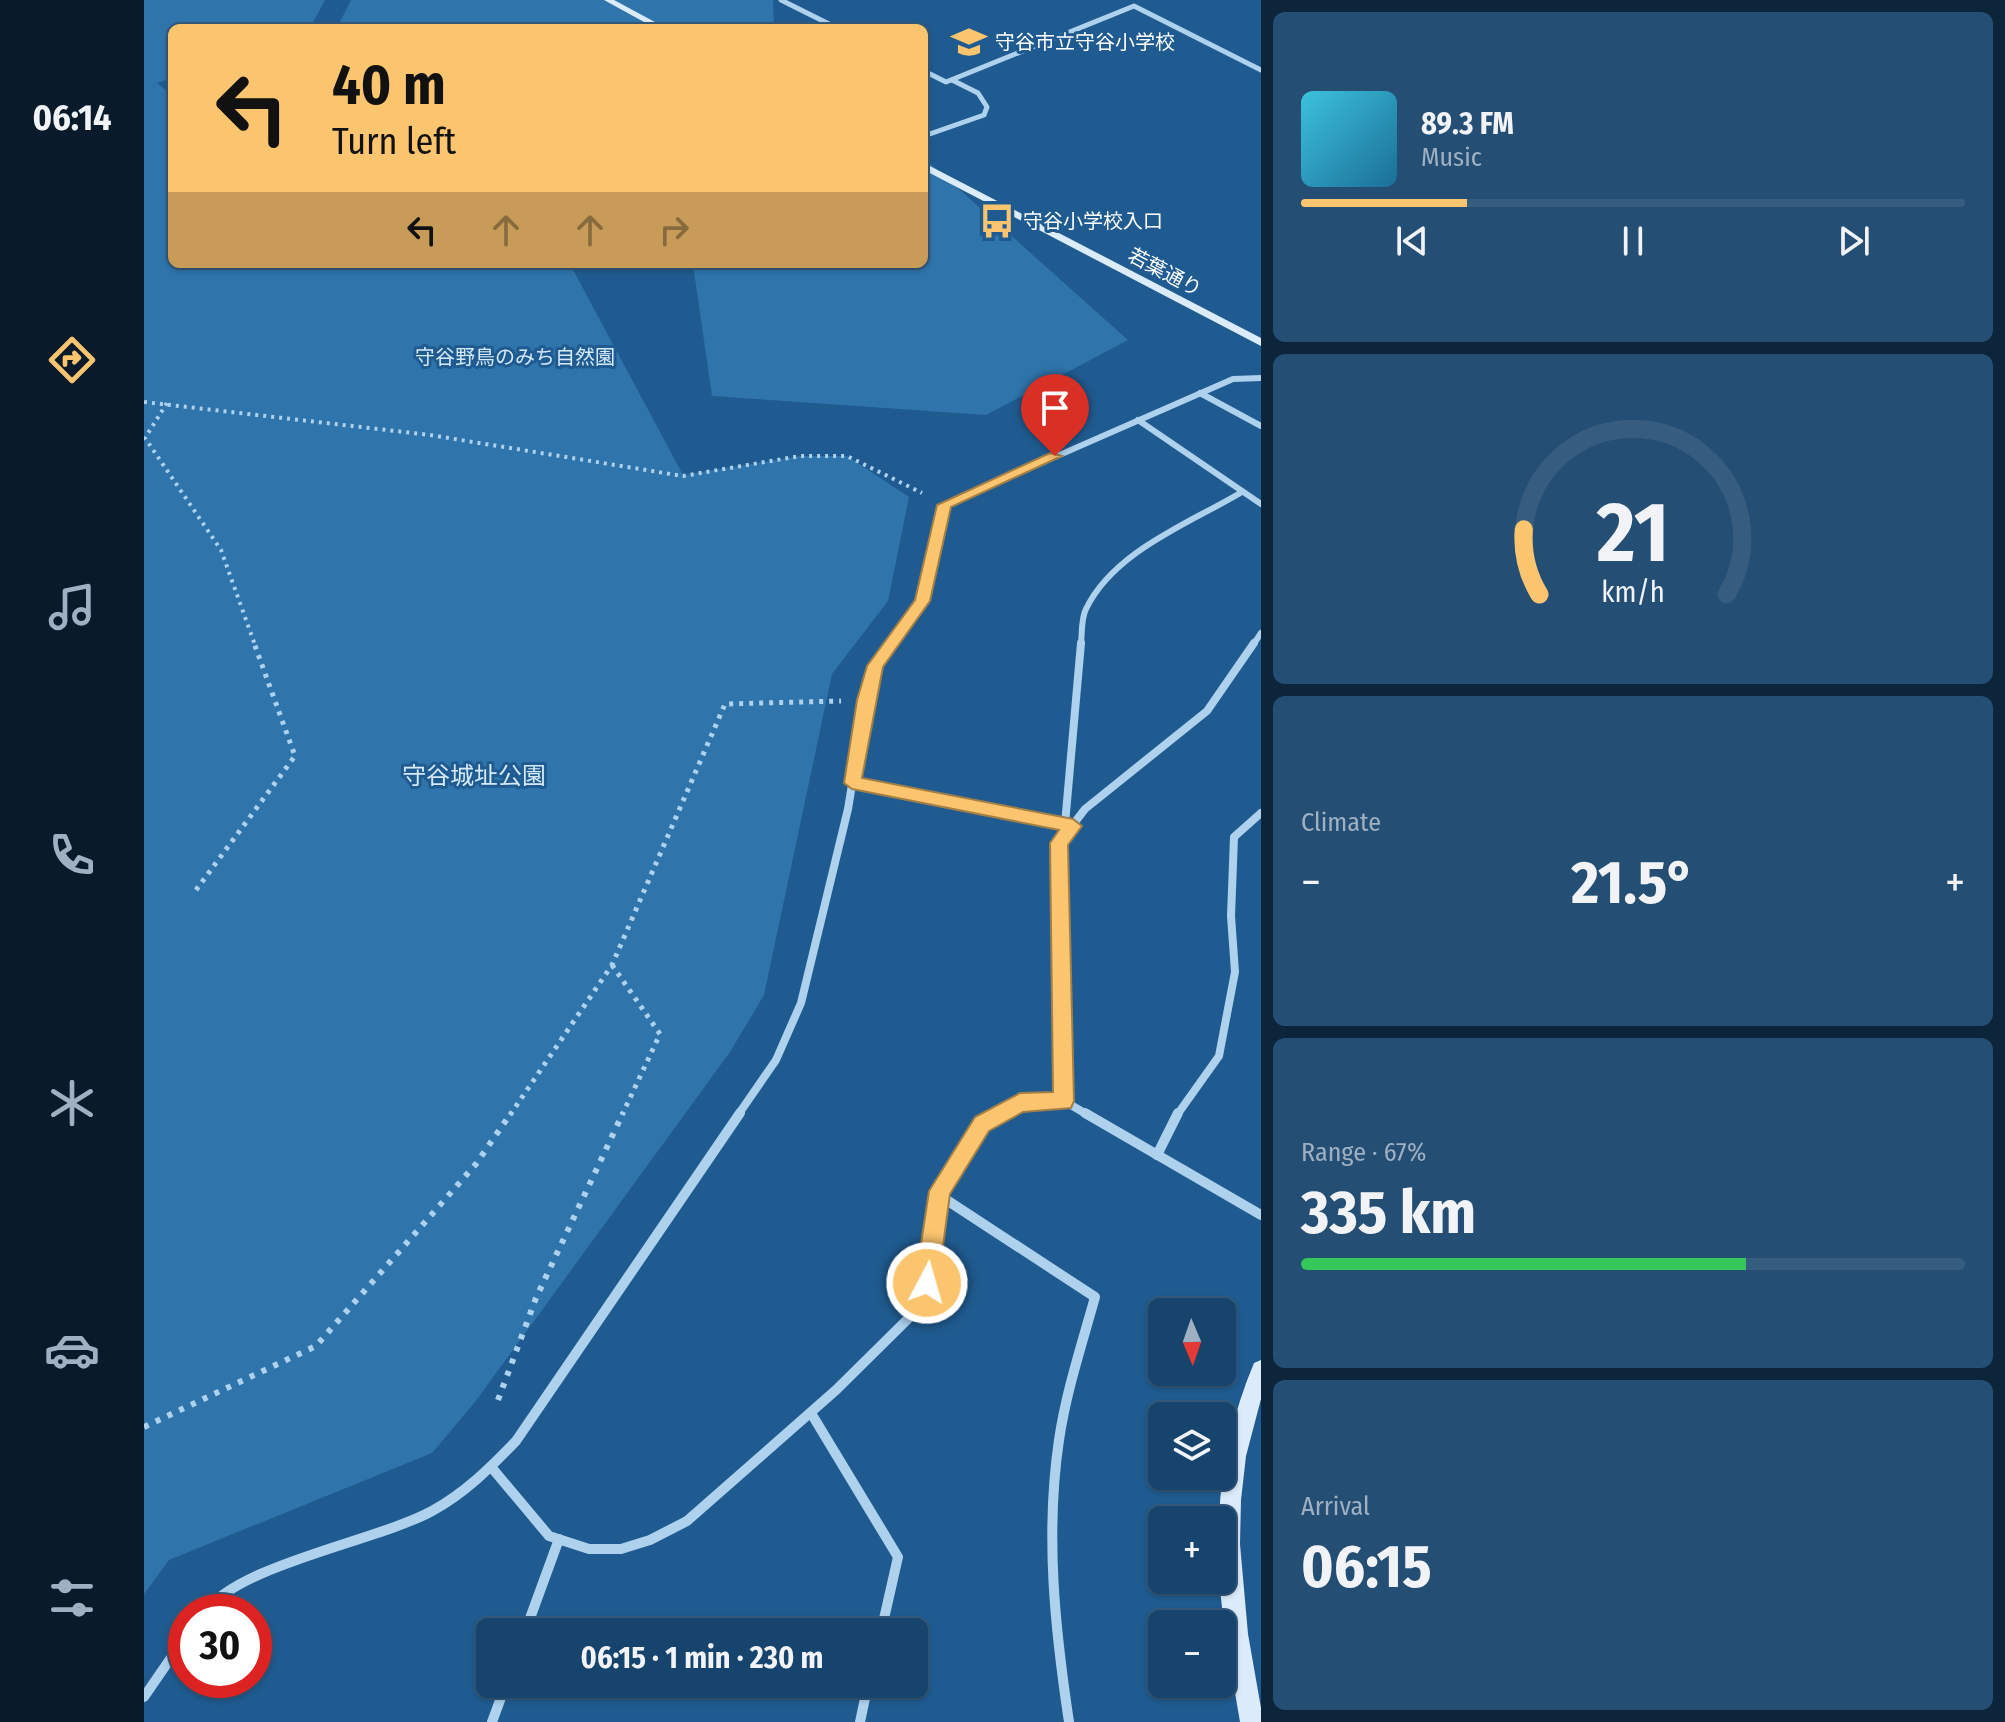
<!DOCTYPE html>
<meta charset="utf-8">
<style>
body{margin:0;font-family:"Fira Sans Condensed","Noto Sans JP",sans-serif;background:#244e74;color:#f1f3f6;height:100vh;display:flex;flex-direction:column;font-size:30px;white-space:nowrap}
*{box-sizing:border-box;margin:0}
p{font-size:26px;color:#9eb0c2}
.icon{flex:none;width:44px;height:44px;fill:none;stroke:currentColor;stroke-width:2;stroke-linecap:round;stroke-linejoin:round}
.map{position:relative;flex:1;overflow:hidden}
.panel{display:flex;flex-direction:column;gap:12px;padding:12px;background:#0d253b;width:744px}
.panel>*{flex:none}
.hud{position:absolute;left:24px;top:24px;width:760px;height:244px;border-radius:12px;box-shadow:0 2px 6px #0004,0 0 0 2px #365c7f;background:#fbc46e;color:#111;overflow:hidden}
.needle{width:52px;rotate:178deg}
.controls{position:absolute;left:1004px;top:1298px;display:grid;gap:16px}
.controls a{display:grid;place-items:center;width:88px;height:88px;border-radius:12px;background:#17446c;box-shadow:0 2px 6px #0004,0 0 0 2px #365c7f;font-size:40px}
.speed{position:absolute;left:24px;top:1594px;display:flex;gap:16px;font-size:40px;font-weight:700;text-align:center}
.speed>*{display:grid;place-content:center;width:104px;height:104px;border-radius:50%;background:#17446c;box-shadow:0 2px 6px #0004,0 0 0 2px #365c7f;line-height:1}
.speed .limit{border:12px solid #d22;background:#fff;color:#111}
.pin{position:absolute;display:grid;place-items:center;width:68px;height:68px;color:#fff;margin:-82px -34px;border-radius:50% 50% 50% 0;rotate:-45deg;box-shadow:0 0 8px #0007}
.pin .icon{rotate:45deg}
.me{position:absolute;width:88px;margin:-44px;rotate:6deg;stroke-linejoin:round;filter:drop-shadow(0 0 6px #0008)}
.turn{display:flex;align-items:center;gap:28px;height:168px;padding:0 32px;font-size:36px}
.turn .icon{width:104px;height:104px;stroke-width:2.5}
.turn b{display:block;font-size:56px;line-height:68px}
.lanes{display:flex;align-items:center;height:76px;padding:0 32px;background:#0003;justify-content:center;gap:40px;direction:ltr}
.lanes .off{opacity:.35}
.big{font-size:60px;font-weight:700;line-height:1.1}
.panel .tile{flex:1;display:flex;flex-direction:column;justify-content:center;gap:12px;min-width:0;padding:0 28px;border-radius:12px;background:#244e74}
.panel .dial{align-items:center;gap:0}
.dial svg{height:208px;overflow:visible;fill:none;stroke:#365c7f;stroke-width:7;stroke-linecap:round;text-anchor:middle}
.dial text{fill:#f1f3f6;stroke:none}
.song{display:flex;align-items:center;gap:24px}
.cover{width:96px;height:96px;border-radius:12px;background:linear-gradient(135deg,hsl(190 70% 55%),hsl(200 70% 35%))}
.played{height:8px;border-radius:4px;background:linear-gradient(90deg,#fbc46e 25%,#365c7f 25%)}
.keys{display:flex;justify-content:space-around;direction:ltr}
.heat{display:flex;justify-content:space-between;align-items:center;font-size:44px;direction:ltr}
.charge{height:12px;border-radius:6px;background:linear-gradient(90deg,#34c759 67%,#365c7f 0)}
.trip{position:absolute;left:332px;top:1618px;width:452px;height:80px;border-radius:12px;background:#17446c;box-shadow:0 2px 6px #0004,0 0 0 2px #365c7f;font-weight:700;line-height:80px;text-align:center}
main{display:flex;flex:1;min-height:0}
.tab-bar{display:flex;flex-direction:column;width:144px;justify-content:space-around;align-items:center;background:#091b2b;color:#9eb0c2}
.tab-bar .icon{width:56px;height:56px}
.tab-bar .current{color:#fbc46e}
.tab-bar b{font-size:36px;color:#f1f3f6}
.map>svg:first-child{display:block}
.green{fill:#2f74ab}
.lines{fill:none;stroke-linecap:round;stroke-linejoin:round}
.path-far2{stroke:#aed1ed;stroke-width:4;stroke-dasharray:3 5;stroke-linecap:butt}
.path-far1{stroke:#aed1ed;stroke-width:5;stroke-dasharray:4 6;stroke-linecap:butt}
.path{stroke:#aed1ed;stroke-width:6;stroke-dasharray:5 8;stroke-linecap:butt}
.street-far3{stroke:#aed1ed;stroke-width:5}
.street-far2{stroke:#aed1ed;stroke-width:6}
.street-far1{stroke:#aed1ed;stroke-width:8}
.street{stroke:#aed1ed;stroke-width:10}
.secondary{fill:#dbebfa;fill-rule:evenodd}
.route{fill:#fbc46e;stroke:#a37f48;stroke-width:2}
.labels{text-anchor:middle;stroke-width:6;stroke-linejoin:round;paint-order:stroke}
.far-poi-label{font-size:20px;fill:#fff;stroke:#1f5b90;text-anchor:start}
.far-street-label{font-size:20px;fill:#fff;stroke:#1f5b90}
.far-park-label{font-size:20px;fill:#d4e9f9;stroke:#1f5b90}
.park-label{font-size:24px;fill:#d4e9f9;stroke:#1f5b90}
</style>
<main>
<nav class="tab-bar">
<b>06:14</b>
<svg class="icon current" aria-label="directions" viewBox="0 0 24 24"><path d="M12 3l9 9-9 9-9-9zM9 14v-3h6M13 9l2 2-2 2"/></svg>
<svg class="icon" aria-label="music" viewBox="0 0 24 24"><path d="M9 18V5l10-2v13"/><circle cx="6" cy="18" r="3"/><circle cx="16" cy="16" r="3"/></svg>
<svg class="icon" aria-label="phone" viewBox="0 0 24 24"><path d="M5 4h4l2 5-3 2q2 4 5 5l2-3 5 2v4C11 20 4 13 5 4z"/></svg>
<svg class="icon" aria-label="climate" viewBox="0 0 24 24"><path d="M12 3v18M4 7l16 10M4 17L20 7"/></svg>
<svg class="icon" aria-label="car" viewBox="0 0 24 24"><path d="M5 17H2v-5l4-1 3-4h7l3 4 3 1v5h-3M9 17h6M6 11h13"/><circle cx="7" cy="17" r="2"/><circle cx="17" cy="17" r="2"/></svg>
<svg class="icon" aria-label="filters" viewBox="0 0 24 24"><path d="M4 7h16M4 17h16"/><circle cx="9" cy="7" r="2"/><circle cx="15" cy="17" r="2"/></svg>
</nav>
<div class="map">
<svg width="1117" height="1722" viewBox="0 0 1117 1722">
<rect width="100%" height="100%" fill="#1f5b90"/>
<g class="green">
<path d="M0,0H181L166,28H28V78L13,83L28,95V264H426L539,475L656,456H703L765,497L744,601L688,674L620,995L586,1052L331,1402L288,1453L25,1560L0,1594Z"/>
<path d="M207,0H629L630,24L635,28H193Z"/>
<path d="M780,158L984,340L842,415L568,396L549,264H780Z"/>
</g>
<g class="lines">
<g class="path-far2">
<path d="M0,402L286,435L539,476L656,456H703L778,493"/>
<path d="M23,403L1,438L77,550L111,645"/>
</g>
<g class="path-far1">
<path d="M52,890L151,756L110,643"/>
<path d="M468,965L516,1034L478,1115"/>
<path d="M366,1115L468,965L581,704L697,701"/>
</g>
<g class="path">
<path d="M354,1400L392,1298L479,1113"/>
<path d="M0,1427L172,1346L332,1164L367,1113"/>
</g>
<g class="street-far3">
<path d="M637,0L693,28"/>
<path d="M780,71L802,82L990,6L1117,70"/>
<path d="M780,136L840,115L843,107L834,93L808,80"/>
</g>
<g class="street-far2">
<path d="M1056,393L1117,426"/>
<path d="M994,420L1117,504"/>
<path d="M746,645L778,601L801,505L1089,379L1117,378"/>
<path d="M937,645C938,634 937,618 942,609C970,551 1046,523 1098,492"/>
<path d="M1109,645L1117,633"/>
</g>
<g class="street-far1">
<path d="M708,783L924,825"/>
<path d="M921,824L937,643"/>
<path d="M920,1101L944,1115"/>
<path d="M594,1115L632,1060L657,1003L704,809L722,700L731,666L748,643"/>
<path d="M854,1115L876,1103L920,1101L915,843L941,809L1063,711L1110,643"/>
<path d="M1033,1115L1075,1056L1091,972L1087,916L1090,837L1117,813"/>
</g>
<g class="street">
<path d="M941,1113L1117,1215"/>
<path d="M1013,1155L1034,1113"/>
<path d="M795,1195L951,1297C938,1344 922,1392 915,1440C901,1534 911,1629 925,1722"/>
<path d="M667,1413L754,1557L737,1632"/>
<path d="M348,1468L405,1536L445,1549H477L506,1540L543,1521L692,1390L773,1310L783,1283L796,1191L838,1124L858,1113"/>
<path d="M61,1612C96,1564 233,1541 288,1511C321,1493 346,1468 372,1441L596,1113"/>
<path d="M381,1632L415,1539"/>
<path d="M0,1697L42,1636"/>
<path d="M348,1722L362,1684"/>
<path d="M716,1722L724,1684"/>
</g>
<g class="secondary">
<path d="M460,0H470L522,28H511Z"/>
<path d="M780,163L1117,338V346L780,170Z"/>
<path d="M1117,1360V1399L1102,1456L1097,1500L1096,1544L1104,1634L1117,1708V1722H1096L1081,1634L1076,1589L1078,1520H1075C1077,1465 1089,1413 1110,1363Z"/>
</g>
</g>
<path class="route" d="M906,453L918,456L807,507L786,601L739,667L718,778L929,819L938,826L924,845L930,1101L927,1108L879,1112L845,1131L806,1194L794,1283L791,1291L783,1295L775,1291L771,1283L785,1191L831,1117L876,1093L909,1092L906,843L915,830L708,789L700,783L713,700L723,666L771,600L793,505Z"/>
<defs>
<g id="school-bare" transform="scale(2.76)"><path d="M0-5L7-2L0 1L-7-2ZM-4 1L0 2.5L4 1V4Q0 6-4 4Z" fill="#fbc46e" stroke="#1f5b90" stroke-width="2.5" paint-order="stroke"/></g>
<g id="bus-bare" transform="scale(2.76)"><path d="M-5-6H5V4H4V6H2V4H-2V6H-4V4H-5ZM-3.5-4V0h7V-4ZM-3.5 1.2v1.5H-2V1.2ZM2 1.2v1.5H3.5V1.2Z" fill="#fbc46e" stroke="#1f5b90" stroke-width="2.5" paint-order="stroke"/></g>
</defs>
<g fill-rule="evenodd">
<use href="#school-bare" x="825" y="42"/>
<use href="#bus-bare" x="853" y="221"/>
</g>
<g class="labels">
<g class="far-poi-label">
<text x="851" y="49">守谷市立守谷小学校</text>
<text x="879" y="228">守谷小学校入口</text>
</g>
<g class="far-street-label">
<text transform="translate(1021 272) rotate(28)" y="7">若葉通り</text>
</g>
<g class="far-park-label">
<text x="371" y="364">守谷野鳥のみち自然園</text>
</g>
<g class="park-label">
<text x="330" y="784">守谷城址公園</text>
</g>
</g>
</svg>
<div class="controls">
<a><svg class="needle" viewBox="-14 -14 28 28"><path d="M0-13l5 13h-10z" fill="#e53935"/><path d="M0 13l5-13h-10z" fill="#9eb0c2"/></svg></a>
<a><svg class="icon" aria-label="layers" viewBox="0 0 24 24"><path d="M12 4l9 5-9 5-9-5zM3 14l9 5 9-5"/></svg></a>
<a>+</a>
<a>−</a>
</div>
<div class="speed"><div class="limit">30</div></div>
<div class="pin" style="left:911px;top:456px;background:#d93025"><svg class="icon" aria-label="arrive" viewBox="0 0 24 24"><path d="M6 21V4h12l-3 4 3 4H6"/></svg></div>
<svg class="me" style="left:783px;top:1283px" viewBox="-20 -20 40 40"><circle r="17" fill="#fbc46e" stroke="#fff" stroke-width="3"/><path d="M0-11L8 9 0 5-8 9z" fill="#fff"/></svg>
<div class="trip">06:15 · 1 min · 230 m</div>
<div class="hud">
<div class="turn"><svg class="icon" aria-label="left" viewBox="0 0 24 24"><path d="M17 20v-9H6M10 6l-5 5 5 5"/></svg><div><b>40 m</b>Turn left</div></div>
<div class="lanes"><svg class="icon" aria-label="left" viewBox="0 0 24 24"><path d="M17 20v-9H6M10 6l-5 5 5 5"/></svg><svg class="icon off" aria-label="ahead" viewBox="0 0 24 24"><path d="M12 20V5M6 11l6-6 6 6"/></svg><svg class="icon off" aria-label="ahead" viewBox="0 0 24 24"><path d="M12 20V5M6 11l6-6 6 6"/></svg><svg class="icon off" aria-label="right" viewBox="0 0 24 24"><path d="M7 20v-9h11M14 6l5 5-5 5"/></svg></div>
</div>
</div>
<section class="panel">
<div class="tile">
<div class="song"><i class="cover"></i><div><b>89.3 FM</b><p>Music</p></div></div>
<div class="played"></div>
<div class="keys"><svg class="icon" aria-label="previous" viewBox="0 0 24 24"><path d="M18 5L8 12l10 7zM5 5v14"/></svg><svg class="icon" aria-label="pause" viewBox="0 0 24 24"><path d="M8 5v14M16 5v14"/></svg><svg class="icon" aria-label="next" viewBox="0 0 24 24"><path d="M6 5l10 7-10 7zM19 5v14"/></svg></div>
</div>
<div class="tile dial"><svg viewBox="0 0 100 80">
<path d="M14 69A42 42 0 1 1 86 69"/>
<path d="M14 69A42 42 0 0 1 8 44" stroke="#fbc46e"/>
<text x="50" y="56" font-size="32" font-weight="700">21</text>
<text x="50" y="72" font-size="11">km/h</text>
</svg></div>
<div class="tile"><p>Climate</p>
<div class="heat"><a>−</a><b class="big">21.5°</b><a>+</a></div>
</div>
<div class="tile"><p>Range · 67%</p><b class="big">335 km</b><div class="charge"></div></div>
<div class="tile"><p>Arrival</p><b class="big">06:15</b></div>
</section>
</main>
